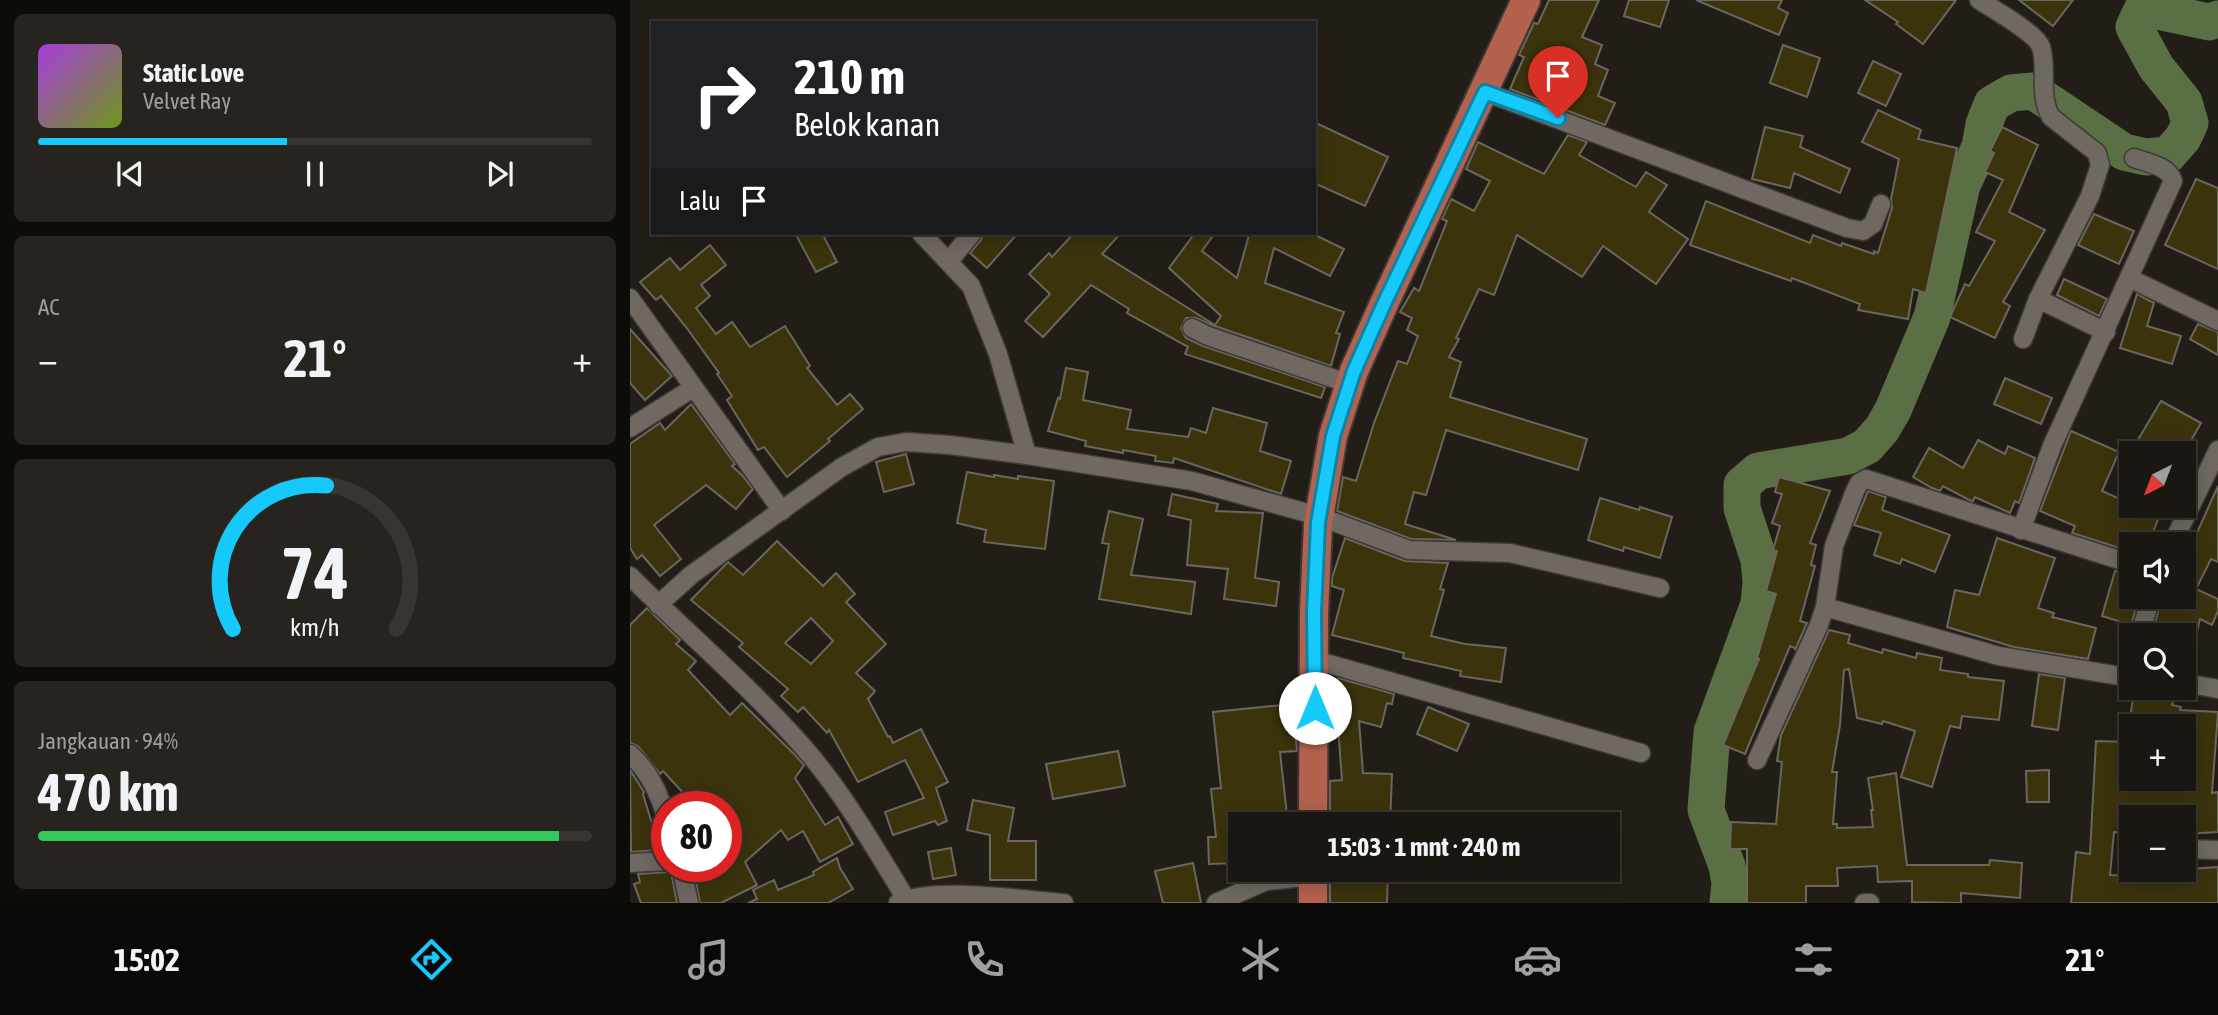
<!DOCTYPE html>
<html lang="id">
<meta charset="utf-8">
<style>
body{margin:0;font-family:"Asap Condensed",sans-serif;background:#27231f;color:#f1f3f6;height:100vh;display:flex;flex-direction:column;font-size:26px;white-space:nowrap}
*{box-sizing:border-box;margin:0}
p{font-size:23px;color:#9f9f9f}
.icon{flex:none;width:38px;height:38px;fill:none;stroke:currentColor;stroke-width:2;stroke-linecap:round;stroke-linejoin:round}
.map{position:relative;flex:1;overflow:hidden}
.details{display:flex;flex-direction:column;gap:14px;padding:14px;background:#0e0c09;width:630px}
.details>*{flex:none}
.top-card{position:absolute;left:21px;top:21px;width:665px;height:214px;border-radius:0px;box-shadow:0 4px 18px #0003,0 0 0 2px #383531;background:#202124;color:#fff;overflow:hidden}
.needle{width:46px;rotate:222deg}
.tools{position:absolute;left:1489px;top:441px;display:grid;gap:14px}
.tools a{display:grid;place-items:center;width:77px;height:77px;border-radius:0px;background:#1a1611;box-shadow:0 4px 18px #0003,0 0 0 2px #383531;font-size:35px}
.speed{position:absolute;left:21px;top:791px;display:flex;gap:14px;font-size:35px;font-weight:700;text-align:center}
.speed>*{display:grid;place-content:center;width:91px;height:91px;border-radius:50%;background:#1a1611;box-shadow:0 4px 18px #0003,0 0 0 2px #383531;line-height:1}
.speed .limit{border:10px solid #d22;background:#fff;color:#111}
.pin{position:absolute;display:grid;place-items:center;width:60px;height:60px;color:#fff;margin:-72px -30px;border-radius:50% 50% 50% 0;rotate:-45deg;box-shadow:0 0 7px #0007}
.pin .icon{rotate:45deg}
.me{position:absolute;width:77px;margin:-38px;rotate:0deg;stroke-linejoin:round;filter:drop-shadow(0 0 5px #0008)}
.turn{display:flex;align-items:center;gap:24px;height:147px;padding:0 28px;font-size:32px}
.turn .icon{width:91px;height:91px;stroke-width:2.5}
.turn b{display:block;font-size:49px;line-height:60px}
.then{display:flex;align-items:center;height:66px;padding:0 28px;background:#0003;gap:14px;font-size:26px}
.big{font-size:52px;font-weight:700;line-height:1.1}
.details .tile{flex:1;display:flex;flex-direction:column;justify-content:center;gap:10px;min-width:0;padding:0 24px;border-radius:10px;background:#27231f}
.details .dial{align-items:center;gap:0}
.dial svg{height:182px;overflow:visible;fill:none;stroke:#383531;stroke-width:7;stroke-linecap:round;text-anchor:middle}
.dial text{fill:#f1f3f6;stroke:none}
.song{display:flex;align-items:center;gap:21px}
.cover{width:84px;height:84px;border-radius:10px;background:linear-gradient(135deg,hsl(280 70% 55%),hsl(80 70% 35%))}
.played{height:7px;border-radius:4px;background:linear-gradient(90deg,#15cafb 45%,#383531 45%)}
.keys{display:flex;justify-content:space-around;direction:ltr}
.heat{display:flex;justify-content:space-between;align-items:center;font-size:38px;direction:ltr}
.charge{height:10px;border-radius:5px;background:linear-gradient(90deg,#34c759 94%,#383531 0)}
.trip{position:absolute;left:598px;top:812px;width:392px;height:70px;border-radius:0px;background:#1a1611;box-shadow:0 4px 18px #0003,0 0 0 2px #383531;font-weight:700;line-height:70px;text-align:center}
.tab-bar{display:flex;height:112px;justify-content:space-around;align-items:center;background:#0a0907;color:#9f9f9f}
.tab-bar .icon{width:49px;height:49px}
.tab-bar .selected{color:#15cafb}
.tab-bar b{font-size:32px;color:#f1f3f6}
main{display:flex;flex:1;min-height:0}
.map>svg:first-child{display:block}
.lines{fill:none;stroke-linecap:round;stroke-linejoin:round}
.river{stroke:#5a6f43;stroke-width:37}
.building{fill:#3b330c;stroke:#69675e;stroke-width:2;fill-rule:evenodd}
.minor-casing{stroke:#3f3a37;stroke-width:21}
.trunk-casing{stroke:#3f3a37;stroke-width:32}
.minor{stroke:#706962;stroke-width:18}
.trunk{stroke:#b4624d;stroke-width:28}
.route-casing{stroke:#0e83a3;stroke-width:18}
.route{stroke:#15cafb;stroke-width:12}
</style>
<main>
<section class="details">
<div class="tile">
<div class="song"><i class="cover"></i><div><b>Static Love</b><p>Velvet Ray</p></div></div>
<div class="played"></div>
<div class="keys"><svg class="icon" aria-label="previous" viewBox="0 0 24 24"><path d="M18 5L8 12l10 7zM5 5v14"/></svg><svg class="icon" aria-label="pause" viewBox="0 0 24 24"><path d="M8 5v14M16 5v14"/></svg><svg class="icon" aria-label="next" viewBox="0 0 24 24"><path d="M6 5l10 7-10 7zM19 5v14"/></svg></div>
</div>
<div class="tile"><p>AC</p>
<div class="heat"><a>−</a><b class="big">21°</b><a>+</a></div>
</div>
<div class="tile dial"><svg viewBox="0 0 100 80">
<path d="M14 69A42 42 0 1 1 86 69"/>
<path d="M14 69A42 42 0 0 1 55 6" stroke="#15cafb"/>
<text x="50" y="56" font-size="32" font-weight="700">74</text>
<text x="50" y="72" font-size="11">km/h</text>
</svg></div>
<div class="tile"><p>Jangkauan · 94%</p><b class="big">470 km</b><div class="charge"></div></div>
</section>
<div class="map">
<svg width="1588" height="903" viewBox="0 0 1588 903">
<rect width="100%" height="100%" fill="#231d17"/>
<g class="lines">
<path class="river" d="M1098,903L1100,883L1097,866L1076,810L1082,732L1129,604L1131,582L1129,560L1112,508V485L1128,471L1218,456L1237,446L1252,429L1263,410L1302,317L1332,185L1350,147L1354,124L1362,104L1381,93L1403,91L1494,152L1516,157L1538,155L1553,138L1560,123L1554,102L1526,67L1504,27L1513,8L1579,22L1588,19"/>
</g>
<g class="building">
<path d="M919,0H969L952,37L972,45L965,64L978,70L968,96L985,103L975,125L880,89L894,57L889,55L904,23L908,24Z"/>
<path d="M999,0H1039L1030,27L994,16Z"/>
<path d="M1066,0H1152L1148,8L1158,13L1149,35Z"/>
<path d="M1235,0H1326L1293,44L1266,24L1268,22Z"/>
<path d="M1389,0H1443L1423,26Z"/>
<path d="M1153,45L1190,58L1177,97L1140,83Z"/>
<path d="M1243,61L1271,74L1256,106L1228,93Z"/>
<path d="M1248,110L1291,130L1288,139L1327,148L1296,293L1283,289L1278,319L1228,310L1230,304L1162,278L1161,281L1060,245L1076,201L1180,243L1183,235L1211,246L1212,243L1244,254V251L1248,253L1262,208L1261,199L1269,159L1232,142Z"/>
<path d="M684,122L758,157L735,206L684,183Z"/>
<path d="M1135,127L1173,136L1170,147L1220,169L1210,193L1164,173L1160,188L1122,179Z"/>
<path d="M1372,127L1408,145L1379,212L1415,230L1373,302L1380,306L1365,338L1320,317L1335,284L1339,286L1365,241L1346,232L1373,180L1355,172L1364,153L1360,151Z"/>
<path d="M938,135L957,142L949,155L1006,187L1016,172L1037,185L1019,212L1058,239L1026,284L973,246L952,277L887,235L864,295L849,289L826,338L829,339L819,357L831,362L820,397L957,439L948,470L816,430L796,495L784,492L775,524L826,540L781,539L707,511L713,477L726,481L744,423L768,361L777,364L788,336L777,330L782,318L770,312L784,288L789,291L817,221L812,219L821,199L844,211L860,181L836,169L848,142L914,174Z"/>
<path d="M1566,179L1588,188V269L1535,245Z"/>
<path d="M1464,214L1504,231L1489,264L1448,245Z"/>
<path d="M165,233H192L207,262L186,272Z"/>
<path d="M353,233H388L357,268L340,253L351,240Z"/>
<path d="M444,233H491L472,254L585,325L591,316L539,268L565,233H585L572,251L607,278L619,235L614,233H681L714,249L700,276L644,248L635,283L714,312L706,333L710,334L701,366L582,325L566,318H556L551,328L556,338L573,346L695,387L691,398L555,354L558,347L497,313L499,309L461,285L413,337L395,321L420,294L399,274L419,253L422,257Z"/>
<path d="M80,245L96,265L71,285L80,296L66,308L86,334L102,322L120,347L155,326L180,366L177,368L207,405L220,394L233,409L198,439L200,441L157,477L134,447L128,450L97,400L102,396L87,374L89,373L56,327L31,296L26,300L10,282L40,258L50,270Z"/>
<path d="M1434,279L1477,299L1469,316L1427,295Z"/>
<path d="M1507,294L1524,303L1517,326L1551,336L1542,364L1490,348Z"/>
<path d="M1568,324L1588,332V355L1560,339Z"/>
<path d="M0,329L42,376L15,400L0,383Z"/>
<path d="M436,368L458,372L453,400L501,410L497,429L558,437L561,428L576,433L583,408L637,423L630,451L661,461L651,494L544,458L543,463L525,461L526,456L493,450V453L455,446L456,441L418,431L428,398L430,399Z"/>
<path d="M1375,378L1422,398L1411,424L1364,404Z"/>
<path d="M1531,401L1571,423L1554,453H1500Z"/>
<path d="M61,404L105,464L102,466L112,475L123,489L106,509L76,485L24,525L51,559L30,576L12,555L7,559L0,548V444L30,423L35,430Z"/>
<path d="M1441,431L1489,452L1472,491L1529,517L1523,532L1533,537L1531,544H1502V552L1442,533L1445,526L1410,511Z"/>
<path d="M1348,440L1375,454L1378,446L1405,458L1389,503L1385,501L1380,513L1345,497L1343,501H1341L1313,486L1310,491L1302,488L1283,477L1299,448L1333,468Z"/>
<path d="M276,454L284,484L254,492L246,462Z"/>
<path d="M337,472L364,477V475L388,479V476L424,481L415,549L354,542L356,530L327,523Z"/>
<path d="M1149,477L1200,491L1180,543L1186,545L1181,565L1185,566L1170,621L1177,623L1165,650V648L1160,646L1115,754L1093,745L1129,659L1127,658L1146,594L1136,591L1147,551L1143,550L1150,526L1142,523L1152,494L1145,492Z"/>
<path d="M1588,486V562L1581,559L1566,589L1588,599V611L1582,625L1570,619L1566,635H1522L1532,597H1554V555L1565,534L1566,535Z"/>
<path d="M1238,491L1256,497L1252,510L1320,535L1305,572L1272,559L1270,564L1244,555L1251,533L1224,525Z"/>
<path d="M542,494L588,504L586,511L633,513L625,578L649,582L646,606L594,599L598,569L557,565L561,520L538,515Z"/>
<path d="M970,498L1009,510L1010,507L1042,517L1030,558L994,547L993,551L958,540Z"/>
<path d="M479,511L513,519L501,575L565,582L561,614L469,599L479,544L472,543Z"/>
<path d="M715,538L775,561L818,563L810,589L814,590L801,636L835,644L876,648L871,682L830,676L831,671L773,658L774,653L702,635L714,590L702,586V578Z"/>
<path d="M1367,538L1425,558L1408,608L1424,613L1422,617L1466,628L1458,659L1384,647L1317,627L1325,590L1349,595Z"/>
<path d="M147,541L193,586L206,573L225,594L216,602L256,644L226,673L245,691L238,699L258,737L260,736L263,743L291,729L318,782L306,788L317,821L308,825L305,821L263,835L255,812L294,798L275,760L228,782L199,730L197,733L173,707L168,712L151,696L158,689L109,647L113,643L61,600L98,562L113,575ZM181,618L203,641L181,664L155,643Z"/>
<path d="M1485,571L1502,575V597H1509L1501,625L1472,616Z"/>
<path d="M17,608L50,640L46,644L66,661L58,670L100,715L112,703L166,756L174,765L165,778L195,825L208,817L223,844L190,862L173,831L158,840L151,830L115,862L127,885L91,903H70L63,866H96V807H66L33,771L30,774L8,746L0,743V625Z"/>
<path d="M1199,630L1220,635L1218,643L1252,653L1253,649L1286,658L1287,653L1312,658L1310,670L1338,674V677L1374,681L1369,720L1332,716L1330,728L1320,726L1302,787L1271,777L1285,731L1253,721L1252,724L1227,718L1219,669L1214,670L1210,725L1202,772H1207L1203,824H1207V828L1243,827L1241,810H1243L1238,778L1266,773L1277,865H1359L1360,860L1392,863L1390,898L1331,893V903L1282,902V881L1248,882L1247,866L1207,868L1208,886H1176V903H1117V849H1100L1101,822L1146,824L1152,762L1147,761L1151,735Z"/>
<path d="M1409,674L1435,678L1428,730L1402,726Z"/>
<path d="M708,678L764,694L762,704L757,703L751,727L729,721L733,773L762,774L760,824H700V781L712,780L708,726L716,694L705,691Z"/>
<path d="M1504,691L1544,698L1542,705L1551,707L1550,710L1588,712L1582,793L1588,792V832L1554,834V817H1502V833L1484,832L1480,875L1544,878V870L1588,867V903H1441L1446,852L1460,854L1466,741L1502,742V781L1519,782L1518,789L1554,786V726H1499Z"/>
<path d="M663,704L667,751L650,752L658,824H611V863L579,864L578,837H586L581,789L591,788L583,712Z"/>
<path d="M798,707L839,724L827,751L787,734Z"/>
<path d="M488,751L495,786L423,799L416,764Z"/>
<path d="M0,770L14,792L13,794L30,850L1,852Z"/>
<path d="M1419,770V802H1397L1396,771Z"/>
<path d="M343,800L384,808L378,841H406V880H360V835L337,830Z"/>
<path d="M321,848L326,875L303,879L298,852Z"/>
<path d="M207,858L210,868L223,889L198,903H118L127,899L123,890L144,880L148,890L184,875L183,872Z"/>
<path d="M563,863L571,903H533L525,871Z"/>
<path d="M700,870H758L757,903H700Z"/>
<path d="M41,872L47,903H11L4,884L10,882L8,874Z"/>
</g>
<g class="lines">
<g class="minor-casing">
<g id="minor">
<path d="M1349,0C1363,9 1406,33 1411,47C1418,70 1408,95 1421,117L1467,153L1470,165L1460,196L1408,299L1393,339"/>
<path d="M855,92L1217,228L1233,231L1243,224L1251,204"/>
<path d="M291,233L341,286L368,354L397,455"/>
<path d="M319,261L342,233"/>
<path d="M1499,278L1588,321"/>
<path d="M0,298L152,511"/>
<path d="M1408,299L1476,332"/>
<path d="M562,328L578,336L720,384"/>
<path d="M0,428L63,388"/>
<path d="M1391,530L1422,446L1543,181C1539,166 1518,163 1504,158"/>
<path d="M1542,544L1588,450"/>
<path d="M0,576C58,634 121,687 175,749C214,794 245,848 276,899"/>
<path d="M28,605L61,575L212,467L248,447L276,442L320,445L397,455L562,481L688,516L779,550L880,553L1030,588"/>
<path d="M1195,607L1204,546L1225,491L1229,483L1236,479L1502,564"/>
<path d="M1510,635L1521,597"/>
<path d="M685,660L1011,753"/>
<path d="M1554,683L1588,689"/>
<path d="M0,754C20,772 29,794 37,819"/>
<path d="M1127,760L1189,625L1195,607L1369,656L1502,678"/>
<path d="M1554,849L1588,850"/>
<path d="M0,863L37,861"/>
<path d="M51,866L59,903"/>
<path d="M268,903C306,886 391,900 434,903"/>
<path d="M586,903L636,881L683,876"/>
<path d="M1234,903H1240"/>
</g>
</g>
<g class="trunk-casing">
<g id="trunk">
<path d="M683,824L684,613L688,524L703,436L724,371L753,306L896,0"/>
<path d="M683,870V903"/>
</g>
</g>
<use href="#minor" class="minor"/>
<use href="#trunk" class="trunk"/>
</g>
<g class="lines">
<g class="route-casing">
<path id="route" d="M685,708L684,613L688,523L703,436L724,371L753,306L855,92L928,118"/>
</g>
<use href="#route" class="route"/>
</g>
</svg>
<div class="tools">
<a><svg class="needle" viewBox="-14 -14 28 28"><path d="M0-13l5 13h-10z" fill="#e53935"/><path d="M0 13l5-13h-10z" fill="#9f9f9f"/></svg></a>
<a><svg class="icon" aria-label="sound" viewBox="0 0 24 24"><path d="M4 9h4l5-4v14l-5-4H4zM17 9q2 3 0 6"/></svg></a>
<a><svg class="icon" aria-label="search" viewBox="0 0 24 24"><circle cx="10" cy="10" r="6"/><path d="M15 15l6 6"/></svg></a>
<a>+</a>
<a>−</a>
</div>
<div class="speed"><div class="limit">80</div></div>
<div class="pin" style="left:928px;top:118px;background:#d93025"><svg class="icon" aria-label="arrive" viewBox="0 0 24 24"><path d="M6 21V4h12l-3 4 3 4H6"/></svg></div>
<svg class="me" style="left:685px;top:708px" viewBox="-20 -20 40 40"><circle r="19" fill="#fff"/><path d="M0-13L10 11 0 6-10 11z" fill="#15cafb"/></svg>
<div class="trip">15:03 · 1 mnt · 240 m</div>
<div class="top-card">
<div class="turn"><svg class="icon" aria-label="right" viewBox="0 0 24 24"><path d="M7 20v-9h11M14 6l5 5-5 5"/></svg><div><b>210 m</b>Belok kanan</div></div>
<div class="then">Lalu<svg class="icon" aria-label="arrive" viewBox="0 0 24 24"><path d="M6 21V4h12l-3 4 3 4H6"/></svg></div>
</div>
</div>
</main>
<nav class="tab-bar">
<b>15:02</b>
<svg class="icon selected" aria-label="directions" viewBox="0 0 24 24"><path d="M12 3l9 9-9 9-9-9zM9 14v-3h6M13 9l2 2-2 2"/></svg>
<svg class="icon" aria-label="music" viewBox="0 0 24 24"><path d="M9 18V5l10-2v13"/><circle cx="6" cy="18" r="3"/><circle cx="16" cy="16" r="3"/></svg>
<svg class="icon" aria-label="phone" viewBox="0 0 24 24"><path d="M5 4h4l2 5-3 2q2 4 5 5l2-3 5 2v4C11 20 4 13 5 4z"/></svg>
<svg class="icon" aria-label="climate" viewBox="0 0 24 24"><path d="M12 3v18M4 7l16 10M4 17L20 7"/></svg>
<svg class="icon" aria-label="car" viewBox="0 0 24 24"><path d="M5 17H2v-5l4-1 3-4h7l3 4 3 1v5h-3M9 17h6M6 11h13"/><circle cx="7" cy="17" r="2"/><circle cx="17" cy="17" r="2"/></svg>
<svg class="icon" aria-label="filters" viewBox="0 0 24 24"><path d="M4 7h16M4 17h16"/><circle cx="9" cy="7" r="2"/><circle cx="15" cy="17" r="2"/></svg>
<b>21°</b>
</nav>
